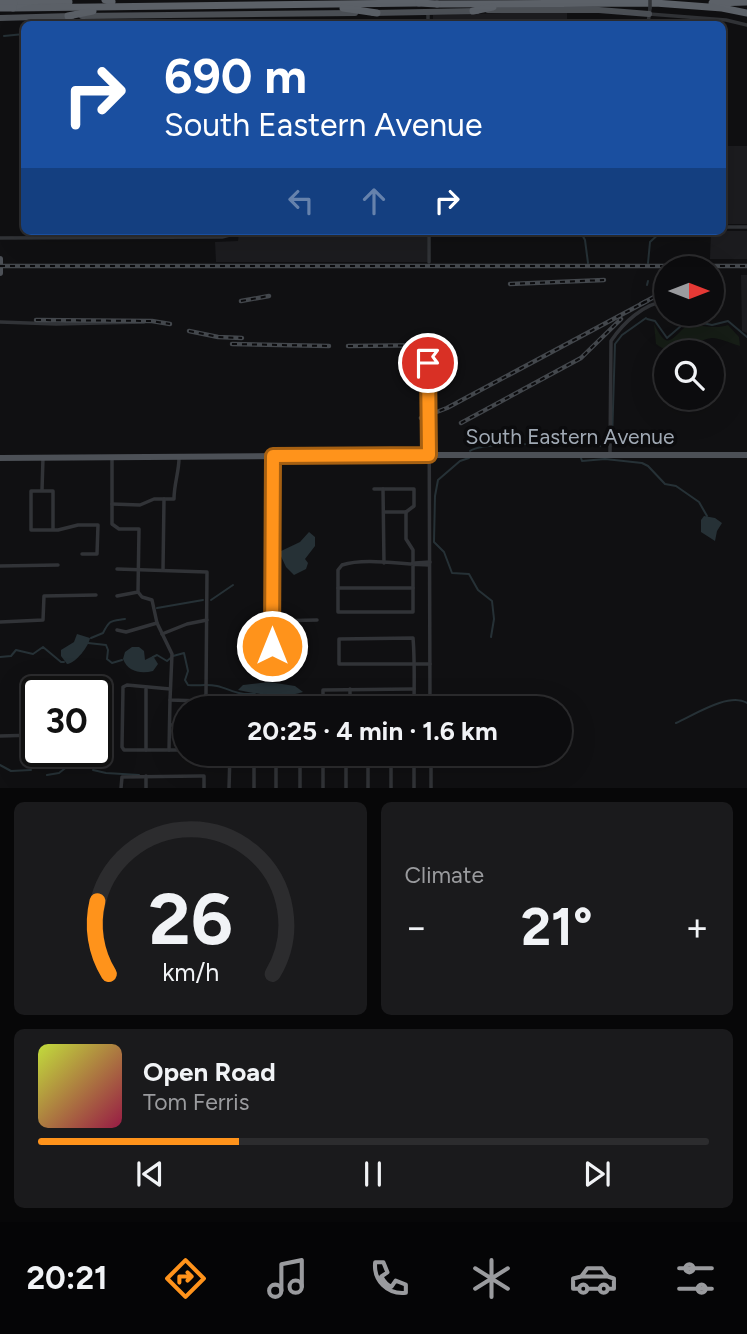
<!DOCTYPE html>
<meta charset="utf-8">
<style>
body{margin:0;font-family:Figtree,sans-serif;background:#1a1a1c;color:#f1f3f6;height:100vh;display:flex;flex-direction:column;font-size:26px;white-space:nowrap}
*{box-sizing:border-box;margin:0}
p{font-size:23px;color:#9a9b9e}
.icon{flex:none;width:38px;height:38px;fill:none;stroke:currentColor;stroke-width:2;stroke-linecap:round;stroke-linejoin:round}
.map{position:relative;height:788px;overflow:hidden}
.panel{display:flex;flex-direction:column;gap:14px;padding:14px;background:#070708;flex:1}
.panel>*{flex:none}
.top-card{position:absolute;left:21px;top:21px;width:705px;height:214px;border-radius:10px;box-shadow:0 7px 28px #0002,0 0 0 2px #2c2c2e;background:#1a4fa0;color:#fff;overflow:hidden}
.needle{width:46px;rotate:90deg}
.fabs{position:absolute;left:654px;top:256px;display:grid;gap:14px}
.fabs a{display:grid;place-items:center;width:70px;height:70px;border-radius:50%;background:#0c0c0e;box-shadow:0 7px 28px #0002,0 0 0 2px #2c2c2e;font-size:35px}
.speed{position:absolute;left:21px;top:676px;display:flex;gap:14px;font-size:35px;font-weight:700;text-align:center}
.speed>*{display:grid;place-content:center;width:91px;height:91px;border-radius:50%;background:#0c0c0e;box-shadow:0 7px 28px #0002,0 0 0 2px #2c2c2e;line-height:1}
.speed .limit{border:4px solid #111;border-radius:10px;background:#fff;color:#111}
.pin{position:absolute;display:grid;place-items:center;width:60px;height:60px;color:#fff;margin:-30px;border:4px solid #fff;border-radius:50%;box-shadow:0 2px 7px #0007}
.me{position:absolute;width:77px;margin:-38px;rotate:0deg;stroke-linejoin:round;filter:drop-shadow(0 0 5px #0008)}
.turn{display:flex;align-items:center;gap:24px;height:147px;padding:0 28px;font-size:32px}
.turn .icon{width:91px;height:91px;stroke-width:2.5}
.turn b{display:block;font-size:49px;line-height:60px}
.lanes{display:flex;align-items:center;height:66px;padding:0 28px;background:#0003;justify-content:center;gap:35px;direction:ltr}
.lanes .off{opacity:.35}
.big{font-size:52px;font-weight:700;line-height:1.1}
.panel .tile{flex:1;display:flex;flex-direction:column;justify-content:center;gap:10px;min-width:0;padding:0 24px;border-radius:10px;background:#1a1a1c}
.panel .dial{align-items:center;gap:0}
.dial svg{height:182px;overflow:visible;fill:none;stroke:#2c2c2e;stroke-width:7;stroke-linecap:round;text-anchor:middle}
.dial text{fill:#f1f3f6;stroke:none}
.song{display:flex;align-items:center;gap:21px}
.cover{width:84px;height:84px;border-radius:10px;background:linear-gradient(135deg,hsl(70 70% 55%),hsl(340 70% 35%))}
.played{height:7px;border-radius:4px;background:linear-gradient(90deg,#ff931b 30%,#2c2c2e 30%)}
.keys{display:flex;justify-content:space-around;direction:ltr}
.heat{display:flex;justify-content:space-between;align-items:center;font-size:38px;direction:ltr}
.panel .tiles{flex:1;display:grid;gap:14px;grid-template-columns:1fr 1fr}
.tile:last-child{grid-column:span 2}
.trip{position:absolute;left:173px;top:696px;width:399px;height:70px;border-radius:35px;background:#0c0c0e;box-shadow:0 7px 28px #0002,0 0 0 2px #2c2c2e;font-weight:700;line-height:70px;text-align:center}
.menu{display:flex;height:112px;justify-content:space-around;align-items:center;background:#050506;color:#9a9b9e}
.menu .icon{width:49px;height:49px}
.menu .on{color:#ff931b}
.menu b{font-size:32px;color:#f1f3f6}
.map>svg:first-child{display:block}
.built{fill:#1c1c1f}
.green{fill:#161d16}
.water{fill:#263136}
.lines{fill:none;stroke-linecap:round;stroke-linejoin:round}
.stream{stroke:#263136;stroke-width:2}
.minor{stroke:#313337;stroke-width:3.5}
.major{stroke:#4c5056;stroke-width:6}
.highway{stroke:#5c6168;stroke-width:7}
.rail-casing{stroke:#43474c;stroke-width:4.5}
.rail{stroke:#0b0b0d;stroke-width:2;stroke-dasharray:5;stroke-linecap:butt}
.minor-bridge{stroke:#313337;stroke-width:3.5}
.highway-bridge{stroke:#5c6168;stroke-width:7}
.route-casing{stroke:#a66012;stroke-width:18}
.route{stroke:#ff931b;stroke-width:12}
.labels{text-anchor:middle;stroke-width:7;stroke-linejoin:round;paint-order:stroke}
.street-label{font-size:21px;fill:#a0a9b4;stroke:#0b0b0d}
</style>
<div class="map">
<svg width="747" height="788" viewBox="0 0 747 788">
<rect width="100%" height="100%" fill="#101012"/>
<g class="built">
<path d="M567,11V24H433V15Z"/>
<rect x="723" y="146" width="24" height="78"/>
<path d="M711,231H747V259H710Z"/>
<path d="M427,232V262H216L215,242L238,241L239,234Z"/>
<path d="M741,275H747V333L742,331Z"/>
</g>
<path class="green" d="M654,324C667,350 670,341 687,325C702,324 713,330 728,325L739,337L740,346C732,344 720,338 712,338C696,339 675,360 656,344Z"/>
<g class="water">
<path d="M704,516L715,518L722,523L717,531L715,541L701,532V520Z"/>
<path d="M309,532L315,537V546L305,559L308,563L306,569L294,575L286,567L279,552L300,542Z"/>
<path d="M77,634L90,638C89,646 76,663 67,664L61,656V650L74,642Z"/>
<path d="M132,647H139L144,651L145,660L153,656L158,664L153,671C141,674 128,672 123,659L125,652Z"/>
<path d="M269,682L295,686L303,692C284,699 258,694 238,690L243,685Z"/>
</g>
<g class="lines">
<g class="stream">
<path d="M4,36L24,34"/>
<path d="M580,231L585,240L588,263"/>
<path d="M648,263L650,242L662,231"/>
<path d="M647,285L648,281"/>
<path d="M647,319L655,321L667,338L688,320L712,325L728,321L747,337"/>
<path d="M612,440L615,344L622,335L646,318"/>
<path d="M470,451C484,441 582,444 603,446L608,442"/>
<path d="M469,458L460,461L438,480L435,496L434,542L444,552L452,573L469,574L478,590L492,601L494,619L491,637"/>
<path d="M581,458L582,461L605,459L642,463L648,466L665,484L676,486L699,502L707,516"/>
<path d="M211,600L233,585"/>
<path d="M157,608L203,600"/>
<path d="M91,638L103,633C110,619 111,621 125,619"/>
<path d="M88,643L106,645L108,650L107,659L112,663L122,660"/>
<path d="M0,657L11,656L16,650L33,654L43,647L61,662H64"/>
<path d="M153,657L157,655L167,661L173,656L184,653L188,671L185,680L188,685C198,686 207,684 217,686C230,689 241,697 255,693"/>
<path d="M264,694L272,698"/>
<path d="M676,723C694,715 729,692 747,703"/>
<path d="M0,765L11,771L31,770"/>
<path d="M93,770L106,773L139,775"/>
<path d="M47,775L59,773L68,766L74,767"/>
</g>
<g class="minor">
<path d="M428,13V24"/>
<path d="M649,14L726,20L747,25"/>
<path d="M648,24L650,8"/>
<path d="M723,227H747"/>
<path d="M429,231V262"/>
<path d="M0,238L222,237L241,232L310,231"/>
<path d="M0,322L56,324L144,322"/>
<path d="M427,362L429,372L430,709"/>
<path d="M610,454L611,341C623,323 644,303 667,301"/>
<path d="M112,457V524L119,529H139L138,592L117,596"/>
<path d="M374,489H414V506L406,512"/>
<path d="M383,489L384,563"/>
<path d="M42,490L43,458"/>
<path d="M112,504L140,505L154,499H174C174,484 179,472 179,458"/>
<path d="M384,512H406"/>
<path d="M406,512V539L413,550V612H338V570L342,565C366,557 403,565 429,565"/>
<path d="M53,530V491H31V530H58L78,525H98L97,554H82"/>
<path d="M415,563L430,562"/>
<path d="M0,566L58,565"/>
<path d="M117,569L207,572L206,694L202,701L170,700L172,654L157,623L152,600L142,597L138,592"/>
<path d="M163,570L164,499"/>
<path d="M338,588H413"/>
<path d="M272,621L317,620"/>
<path d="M0,622L43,620L44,596L96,595"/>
<path d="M117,630L126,632L157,623"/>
<path d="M162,634L187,624L207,620"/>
<path d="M262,662L263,656L270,654L272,649L273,456"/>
<path d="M170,689L127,685L123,687L122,747L124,750H186"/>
<path d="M350,689V709"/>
<path d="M202,701L206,709"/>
<path d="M230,709L231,705H240L248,709"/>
<path d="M323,709V690L414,689"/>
<path d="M414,709C414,685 415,661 413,638L339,639V664H430"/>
<path d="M170,725H186"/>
<path d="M96,735H105"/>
<path d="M0,736L37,735"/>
<path d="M146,750V689"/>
<path d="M169,750L170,700"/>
<path d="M254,754V788"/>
<path d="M276,754V788"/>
<path d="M323,754V788"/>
<path d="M414,754V788"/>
<path d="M431,754V788"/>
<path d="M276,760H431"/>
<path d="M300,760V788"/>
<path d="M346,760V788"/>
<path d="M391,760V788"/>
<path d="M121,788L122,777L200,776H204V788"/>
<path d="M146,788V776"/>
<path d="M229,788L230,754"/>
<path d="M368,788V760"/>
</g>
<g class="major">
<path d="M488,10H599L649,14"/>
<path d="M373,13L477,11"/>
<path d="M82,16L355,13"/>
<path d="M0,18L72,16"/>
<path d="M0,259V273"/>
<path d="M0,458L425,455H747"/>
</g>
<g class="highway">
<path d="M105,0L112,2"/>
<path d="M14,3L69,2"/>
<path d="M712,3L747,2"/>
<path d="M437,4L655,3L722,8L747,13"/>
<path d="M13,8L419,3"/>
<path d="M343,8L377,13"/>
<path d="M473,11L493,7"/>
<path d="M68,16L93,11"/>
</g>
<g class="rail-casing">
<g id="rail">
<path d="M0,266H747"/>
<path d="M510,284L604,280"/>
<path d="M241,301L269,296"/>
<path d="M641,304L667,290"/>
<path d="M36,320L152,321L170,324"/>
<path d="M189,331L218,337L242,338"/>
<path d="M232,344L329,346"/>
<path d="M348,346L445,345"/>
<path d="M421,418L447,408L647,301"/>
<path d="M461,423L581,358L621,319"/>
</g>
</g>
<use href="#rail" class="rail"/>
<path class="minor-bridge" d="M650,0V8"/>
<g class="highway-bridge">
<path d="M0,3H14"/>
<path d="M419,3L437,4"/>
<path d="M0,8H13"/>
</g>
</g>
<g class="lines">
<g class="route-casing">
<path id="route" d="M272,646L273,456L429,455L428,363"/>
</g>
<use href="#route" class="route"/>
</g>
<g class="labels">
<g class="street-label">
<text x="570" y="444">South Eastern Avenue</text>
</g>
</g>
</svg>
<div class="fabs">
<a><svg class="needle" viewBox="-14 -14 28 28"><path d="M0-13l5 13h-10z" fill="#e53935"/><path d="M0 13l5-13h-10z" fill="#9a9b9e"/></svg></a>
<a><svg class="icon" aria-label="search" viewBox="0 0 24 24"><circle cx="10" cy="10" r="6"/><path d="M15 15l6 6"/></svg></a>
</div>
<div class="speed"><div class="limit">30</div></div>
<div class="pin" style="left:428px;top:363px;background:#d93025"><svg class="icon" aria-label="arrive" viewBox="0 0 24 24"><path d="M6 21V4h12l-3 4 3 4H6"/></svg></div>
<svg class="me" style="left:272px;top:646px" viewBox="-20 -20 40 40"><circle r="17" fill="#ff931b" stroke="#fff" stroke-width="3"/><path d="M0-11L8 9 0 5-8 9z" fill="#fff"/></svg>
<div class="trip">20:25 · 4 min · 1.6 km</div>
<div class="top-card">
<div class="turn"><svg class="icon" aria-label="right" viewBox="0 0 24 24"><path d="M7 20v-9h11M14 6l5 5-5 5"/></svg><div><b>690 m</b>South Eastern Avenue</div></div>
<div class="lanes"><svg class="icon off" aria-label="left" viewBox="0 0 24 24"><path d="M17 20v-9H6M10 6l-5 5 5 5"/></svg><svg class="icon off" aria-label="ahead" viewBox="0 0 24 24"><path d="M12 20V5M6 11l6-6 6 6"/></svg><svg class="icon" aria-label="right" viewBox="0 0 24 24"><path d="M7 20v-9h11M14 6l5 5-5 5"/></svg></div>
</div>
</div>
<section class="panel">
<div class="tiles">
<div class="tile dial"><svg viewBox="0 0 100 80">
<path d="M14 69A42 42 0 1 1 86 69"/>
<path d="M14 69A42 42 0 0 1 9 37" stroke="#ff931b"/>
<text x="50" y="56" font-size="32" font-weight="700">26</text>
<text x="50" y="72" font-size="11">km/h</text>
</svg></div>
<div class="tile"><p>Climate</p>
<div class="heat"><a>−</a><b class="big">21°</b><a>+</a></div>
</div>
<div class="tile">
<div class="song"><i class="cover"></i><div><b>Open Road</b><p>Tom Ferris</p></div></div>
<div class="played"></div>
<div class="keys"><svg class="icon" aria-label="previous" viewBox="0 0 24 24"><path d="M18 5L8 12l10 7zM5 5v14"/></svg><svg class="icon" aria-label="pause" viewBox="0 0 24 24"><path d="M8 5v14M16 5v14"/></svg><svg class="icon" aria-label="next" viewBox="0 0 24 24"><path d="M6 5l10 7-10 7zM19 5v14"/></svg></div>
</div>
</div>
</section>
<nav class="menu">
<b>20:21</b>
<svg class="icon on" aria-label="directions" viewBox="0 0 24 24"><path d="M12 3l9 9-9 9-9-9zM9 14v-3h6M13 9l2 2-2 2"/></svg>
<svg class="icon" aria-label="music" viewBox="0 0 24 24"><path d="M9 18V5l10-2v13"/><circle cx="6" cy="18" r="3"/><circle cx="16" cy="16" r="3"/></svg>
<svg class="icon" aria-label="phone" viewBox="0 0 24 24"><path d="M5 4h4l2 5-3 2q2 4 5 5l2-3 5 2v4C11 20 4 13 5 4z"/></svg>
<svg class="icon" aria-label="climate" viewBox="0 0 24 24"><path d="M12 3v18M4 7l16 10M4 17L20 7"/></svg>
<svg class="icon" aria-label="car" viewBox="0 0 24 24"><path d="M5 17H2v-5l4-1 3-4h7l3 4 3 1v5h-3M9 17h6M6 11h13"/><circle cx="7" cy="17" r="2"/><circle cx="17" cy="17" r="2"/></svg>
<svg class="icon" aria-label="filters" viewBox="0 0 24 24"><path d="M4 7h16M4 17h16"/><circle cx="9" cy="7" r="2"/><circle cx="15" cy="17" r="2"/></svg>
</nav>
